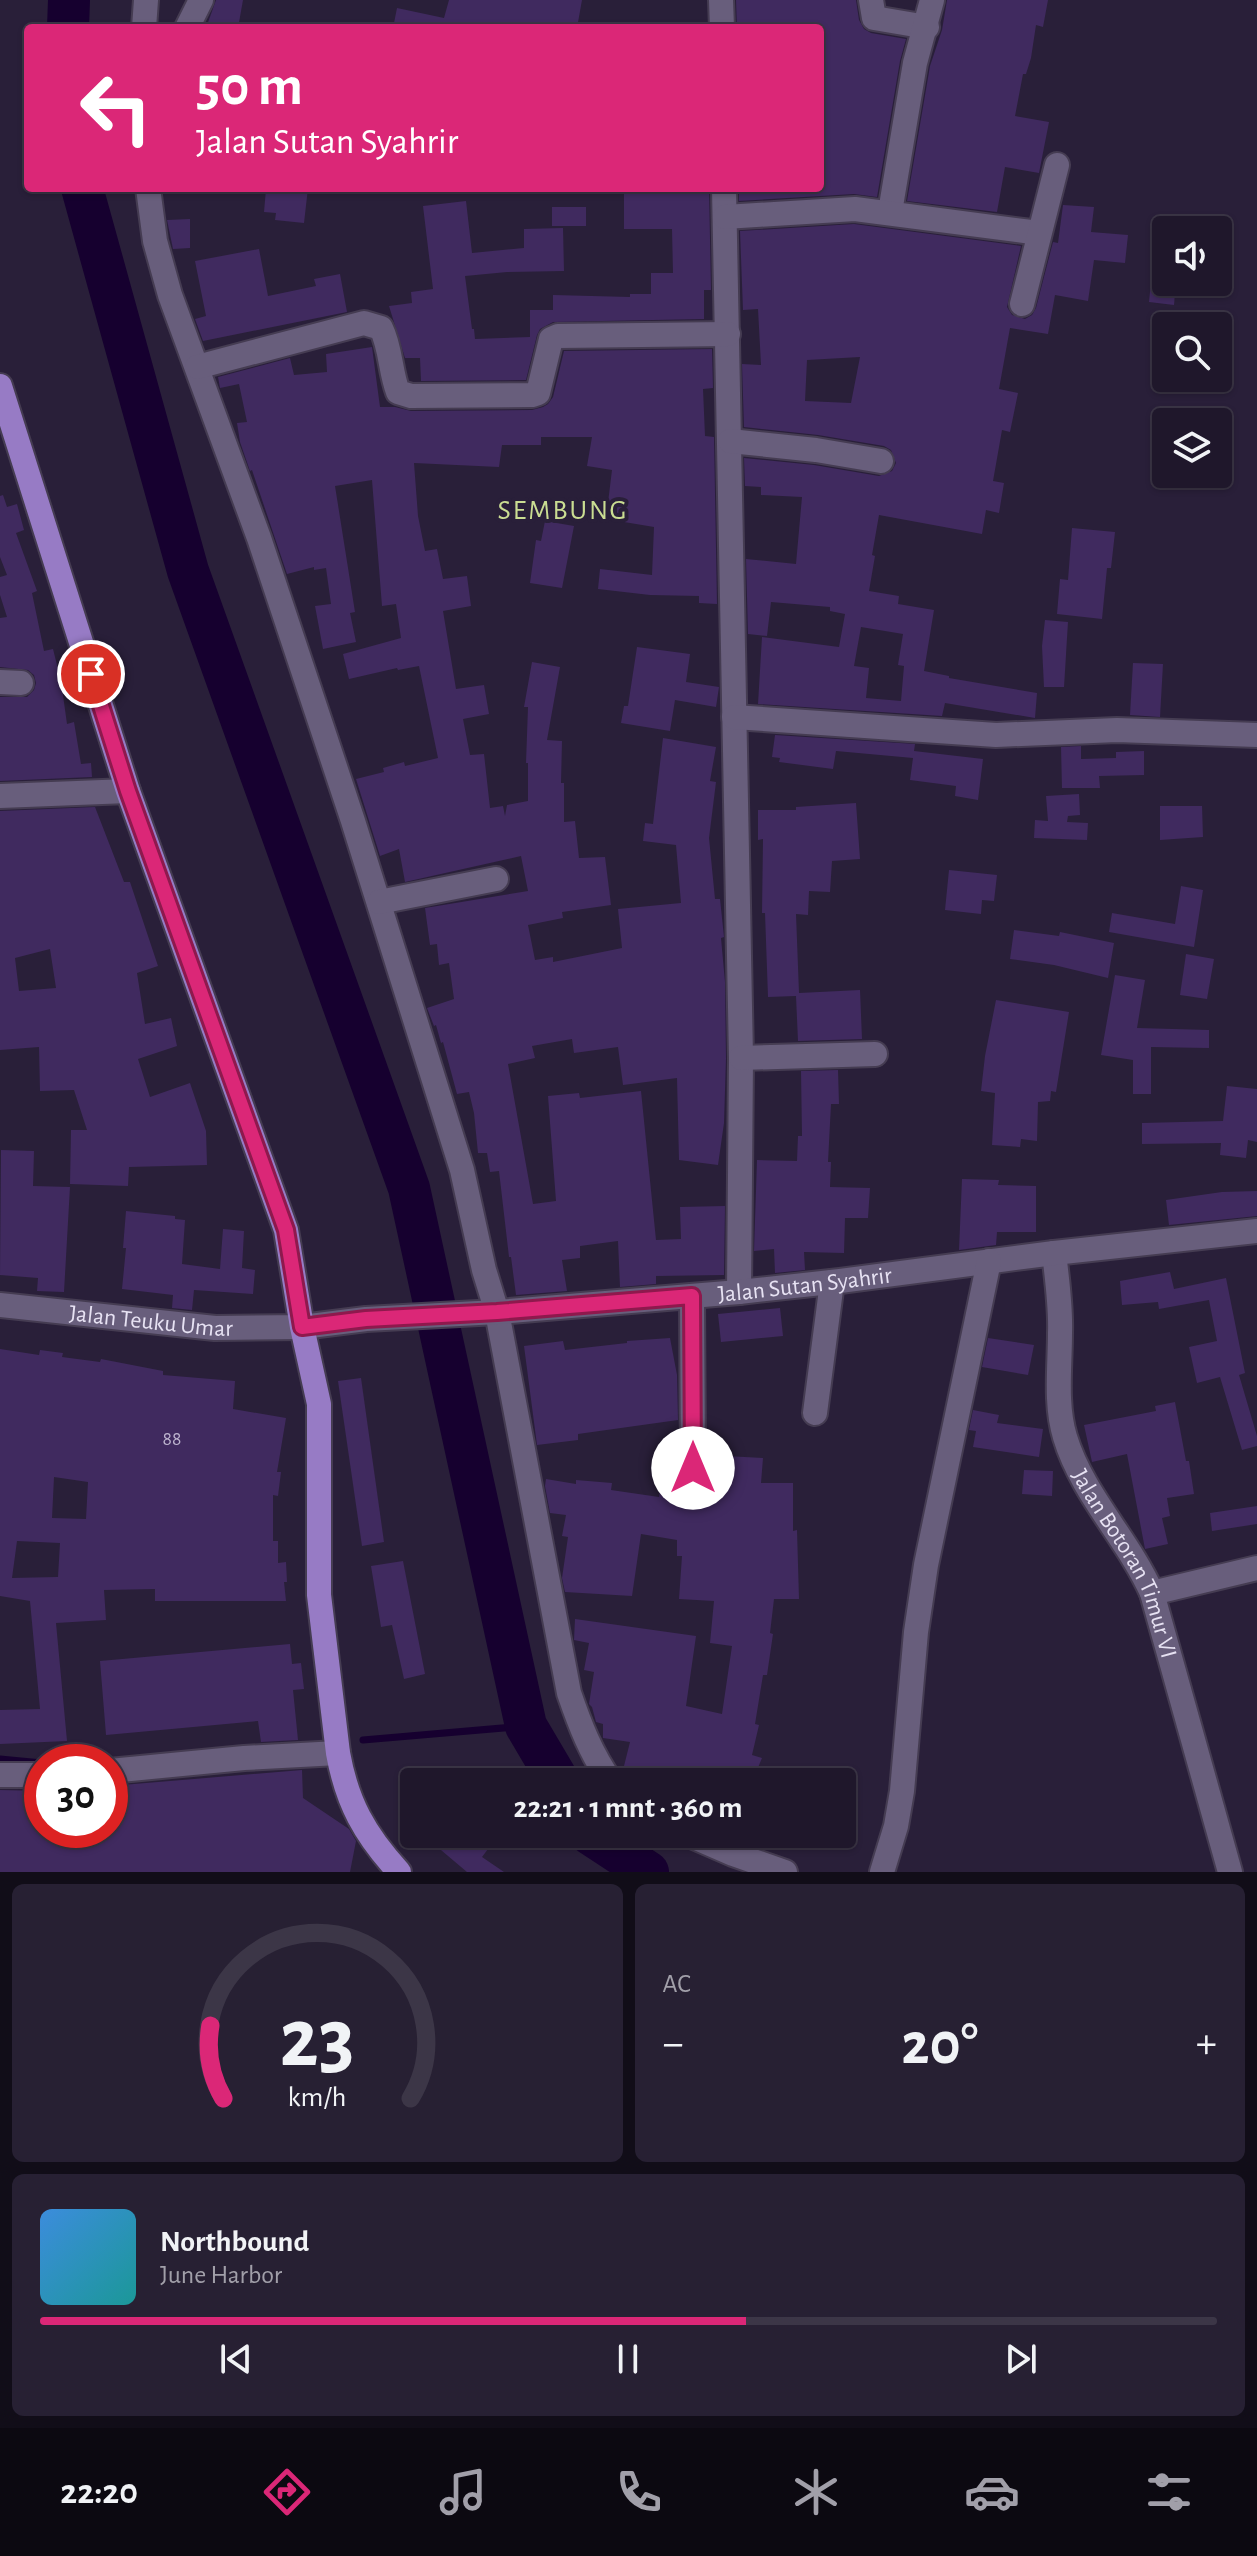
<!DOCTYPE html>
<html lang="id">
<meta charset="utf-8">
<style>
body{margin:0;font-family:"Alegreya Sans",sans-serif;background:#272033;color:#f1f3f6;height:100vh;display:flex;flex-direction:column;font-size:30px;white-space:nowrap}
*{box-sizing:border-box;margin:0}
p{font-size:26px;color:#a19fa9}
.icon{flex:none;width:44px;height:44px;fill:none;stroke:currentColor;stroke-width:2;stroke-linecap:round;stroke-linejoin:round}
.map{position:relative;height:1872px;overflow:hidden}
.panel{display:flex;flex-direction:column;gap:12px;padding:12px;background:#110d18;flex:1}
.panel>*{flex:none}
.hud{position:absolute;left:24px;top:24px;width:800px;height:168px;border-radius:8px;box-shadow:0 2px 6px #0004,0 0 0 2px #3c3647;background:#db2777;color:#fff;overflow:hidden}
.fabs{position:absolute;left:1152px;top:216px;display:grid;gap:16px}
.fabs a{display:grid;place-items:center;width:80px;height:80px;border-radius:8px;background:#1f172b;box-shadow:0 2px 6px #0004,0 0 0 2px #3c3647;font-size:40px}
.speed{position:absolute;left:24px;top:1744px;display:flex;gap:16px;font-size:40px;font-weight:700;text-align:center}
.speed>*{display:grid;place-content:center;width:104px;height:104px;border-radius:50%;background:#1f172b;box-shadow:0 2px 6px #0004,0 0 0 2px #3c3647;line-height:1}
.speed .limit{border:12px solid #d22;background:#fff;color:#111}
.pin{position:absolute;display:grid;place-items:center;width:68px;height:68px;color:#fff;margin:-34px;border:4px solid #fff;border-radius:50%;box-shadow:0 2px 8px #0007}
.me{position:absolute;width:88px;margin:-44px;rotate:0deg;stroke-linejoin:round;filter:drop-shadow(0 0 6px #0008)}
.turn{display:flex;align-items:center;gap:28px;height:168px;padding:0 40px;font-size:36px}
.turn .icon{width:104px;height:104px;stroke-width:2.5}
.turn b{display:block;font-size:56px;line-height:68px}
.big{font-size:60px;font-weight:600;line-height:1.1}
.panel .tile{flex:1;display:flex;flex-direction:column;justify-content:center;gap:12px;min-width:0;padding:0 28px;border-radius:12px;background:#272033}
.panel .dial{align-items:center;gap:0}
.dial svg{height:208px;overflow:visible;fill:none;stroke:#3c3647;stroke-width:7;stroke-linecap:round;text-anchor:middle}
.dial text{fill:#f1f3f6;stroke:none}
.song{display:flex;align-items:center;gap:24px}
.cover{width:96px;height:96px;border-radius:12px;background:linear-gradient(135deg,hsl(210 70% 55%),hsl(180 70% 35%))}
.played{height:8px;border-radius:4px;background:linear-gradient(90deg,#db2777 60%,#3c3647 60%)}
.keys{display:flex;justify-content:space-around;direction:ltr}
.heat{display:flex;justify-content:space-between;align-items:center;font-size:44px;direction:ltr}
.panel .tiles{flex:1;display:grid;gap:12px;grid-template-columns:1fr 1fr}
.tile:last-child{grid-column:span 2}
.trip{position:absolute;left:400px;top:1768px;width:456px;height:80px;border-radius:8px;background:#1f172b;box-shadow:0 2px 6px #0004,0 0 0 2px #3c3647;font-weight:600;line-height:80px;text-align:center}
.tab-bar{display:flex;height:128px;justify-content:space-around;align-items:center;background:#0c0911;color:#a19fa9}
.tab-bar .icon{width:56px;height:56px}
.tab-bar .on{color:#db2777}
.tab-bar b{font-size:36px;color:#f1f3f6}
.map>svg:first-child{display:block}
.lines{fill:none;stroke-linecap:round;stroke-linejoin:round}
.stream{stroke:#16002f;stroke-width:7}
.river{stroke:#16002f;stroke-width:42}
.building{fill:#402a5f;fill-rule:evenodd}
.minor-casing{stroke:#453c52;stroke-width:28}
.major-casing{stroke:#453c52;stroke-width:28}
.minor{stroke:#685e7c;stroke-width:24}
.major{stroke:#977bc5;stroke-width:24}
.route-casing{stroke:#8e194d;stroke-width:20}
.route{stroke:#db2777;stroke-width:14}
.labels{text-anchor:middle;stroke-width:8;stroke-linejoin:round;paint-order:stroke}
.number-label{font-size:20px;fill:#bdb4ce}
.street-label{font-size:24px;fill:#e7e2f3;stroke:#291f39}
.quarter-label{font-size:28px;letter-spacing:2px;fill:#cadd92;stroke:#291f39}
</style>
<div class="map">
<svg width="1257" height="1872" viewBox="0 0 1257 1872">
<rect width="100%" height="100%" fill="#291f39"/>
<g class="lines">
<g class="stream">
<path d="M363,1740L526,1726"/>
<path d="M0,1759L42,1763"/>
</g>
<g class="river">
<path d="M68,28L69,0"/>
<path d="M82,188L188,571L409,1188L526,1726L559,1782"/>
<path d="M590,1834L648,1872"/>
</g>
</g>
<g class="building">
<path d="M216,0H243L238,28H206Z"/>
<path d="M449,0H582L577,28L561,25L560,28H393L397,8L444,18Z"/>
<path d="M736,0H856L859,20L864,29L871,33L906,39L900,61L877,197L854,194L739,201V188H820V28H737Z"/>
<path d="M947,0H1048L1043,27L1036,25L1031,58L1026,74H1023L1015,116L1049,122L1039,173L1005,167L997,212L907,201L930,66L942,30Z"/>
<path d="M272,188H308L304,223L275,220L276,213L264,212L266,189L272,190Z"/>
<path d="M624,188H709L711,290H704V319L553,322L540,329L537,335L526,380L421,381L420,358H405L389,306L412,303L411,292L433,289L423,206L466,201L472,253L524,248V229L563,228L564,271L507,272L465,276L472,329H474L475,339L530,337V310H553V295L630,297V294H651V273H673L672,229H624Z"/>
<path d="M1063,205L1094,207L1091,232L1128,235L1125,263L1094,260L1088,301L1055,295L1048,334L1010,328L999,389L1018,393L1010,432L1002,430L993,481L1004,483L999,513L986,510L982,534L879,515L872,555L875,556L869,591L899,596L898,604L934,610L924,671L949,676V678L1037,693L1035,718L945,703L942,716L758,704L762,637L839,647L845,614L830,611V607L771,602L767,636L748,634L746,559L796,564L802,497L761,495V487L745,486L744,458L814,465L879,476L892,471L896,463L891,450L884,446L818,435L744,427L742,364L761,365L758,309L743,310L740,231L854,224L1021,246L1007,307L1012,315L1025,319L1032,315L1036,308L1053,242L1058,243ZM860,357L851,403L805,401L807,360ZM861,627L903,634L898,665L904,666L901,701L866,698L869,668L854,666Z"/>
<rect x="552" y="207" width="34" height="19"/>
<path d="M190,219V248L173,249L167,220Z"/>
<path d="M259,249L268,296L316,286L314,279L340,274L347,312L203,341L195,319L206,316L195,261Z"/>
<path d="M1151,282H1176L1174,305L1149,302Z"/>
<path d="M372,347L380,407H395L411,411L532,410L543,407L548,404L553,397L564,351L712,349L713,388L703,389L705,436L714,437L717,604L699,603V596L650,595L598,589L600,569L652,575L654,527L606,519L612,470L587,466L592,437H541V445H502L499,467L414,463L418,516L425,551L437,549L443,579L467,576L471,606L443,611L456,689L484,685L489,714L463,719L470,755L484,754L490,808L503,806L505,816L507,805L528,801V763H526L528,707H524L532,662L560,667L547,740L562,741L561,783H564V822L575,821L579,858L605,857L611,905L562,912L563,918L528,925L535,960L553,957V962L622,948L618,909L681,903L676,845L643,841L645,823L653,824L663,738L716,747L710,781L716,782L709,838L715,899H720L724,937L721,938L725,982L726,1058L724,1123L718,1165L679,1160L677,1078L623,1085L618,1047L574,1053L572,1039L532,1046L535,1058L508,1064L533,1204L556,1201L548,1096L579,1093L580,1098L641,1091L656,1240L681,1239L680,1207L725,1206L724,1275L656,1276V1284L620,1287L618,1241L580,1246V1258L562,1260L567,1291L516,1295L511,1257H509L499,1171L490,1172L487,1153H478L474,1113L469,1092L457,1094L443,1042L441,1043L436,1025L434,1026L427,1008L454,999L449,963L439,965L437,944L430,945L425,908L528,891L521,856L405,882L399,849L380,856L356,779L384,772L383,768L404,762L405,766L438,758L419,666L398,670L397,668L349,679L343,654L401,638L396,604L382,606L372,480L335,486L355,612L350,613L356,642L323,649L315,606L331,604L326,568L314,570V567L287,574L252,470L250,471L240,442L237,423L247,422L239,384L220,388L218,377L290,358L294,375L327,372L326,354Z"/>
<path d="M3,495L7,507L17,504L24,530L16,533L37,591L32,593L44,651L53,649L58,669L64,668L67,687L62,688L67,724L74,722L81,764L91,763L92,777L0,781V697H27L34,690L36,683L34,675L28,670L0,667V618L7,617L0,595V577L7,575L0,557V496Z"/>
<path d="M545,521L574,526L562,588L530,583L536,540L541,541Z"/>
<path d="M1072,528L1115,532L1111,568H1107L1102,619L1057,614L1060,579L1068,580Z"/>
<path d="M1045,620L1068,622L1064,687H1044L1042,646Z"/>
<path d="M637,647L690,654L686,682L719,687L716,707L675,700L670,731L621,723L624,706H628Z"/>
<path d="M1133,663L1163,664L1160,717L1130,715Z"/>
<path d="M775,735L915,744L914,751L983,759L978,800L955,796L956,786L910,780L913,758L836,751L833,769L779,762L780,758L772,757Z"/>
<path d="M1081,746V759L1116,758V752L1144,751V775L1099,776L1100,788H1062L1061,747Z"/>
<path d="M1079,794L1080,815L1068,816L1067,822L1088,823L1087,840L1034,838L1035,820L1048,821L1046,796Z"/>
<path d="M856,803L860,859L832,861L830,892L809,891L808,915L796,914L799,993L860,990L862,1039L798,1041L796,996L768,997L765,913H762L763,839L758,840V810H796V807Z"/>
<path d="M1160,806H1202L1203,837L1160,840Z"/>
<path d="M95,807L124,882H130L158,966L137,973L145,1024L171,1018L177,1046L138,1059L150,1097L190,1083L206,1131L207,1165L129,1167L128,1186L70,1184L71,1130H87L74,1090L40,1091L39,1047L0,1050V811ZM50,949L56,988L19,991L15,958Z"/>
<path d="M949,870L997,875L994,901L982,900L981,914L945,910Z"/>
<path d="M1181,886L1203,890L1194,947L1109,932L1112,913L1175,924Z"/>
<path d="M1014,930L1059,936L1060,932L1114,943L1108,978L1054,965L1010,959Z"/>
<path d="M1186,954L1214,959L1207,999L1180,995Z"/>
<path d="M1115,975L1145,980L1137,1028L1209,1030V1048L1151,1047V1094H1133V1060L1101,1055Z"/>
<path d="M996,1000L1069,1012L1056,1092L1051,1091L1050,1101L1038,1102L1037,1141L1021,1139L1020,1147L992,1145L995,1093L981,1091L985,1056Z"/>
<path d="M838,1070L839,1104H831L828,1162H831L830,1187L870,1188L868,1218H845L844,1253L804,1252L805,1270L775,1273L774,1249L754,1251L757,1160L797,1161L798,1136H802L801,1071Z"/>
<path d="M1227,1086L1257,1089V1142L1248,1140L1246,1158L1220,1155L1221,1143L1142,1144V1123L1223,1121Z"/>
<path d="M1,1150L34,1151L33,1186L70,1187L64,1292L37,1291L38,1278L0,1275Z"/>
<path d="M962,1179L999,1180L998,1185L1036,1186V1232H997L996,1245L959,1250Z"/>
<path d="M1257,1191V1216L1169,1225L1166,1200L1222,1192Z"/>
<path d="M126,1211L175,1216V1219L185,1220L182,1264L220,1269L223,1229L244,1231L242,1268L255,1270L253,1294L194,1290L192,1310L172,1308L173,1295L122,1289L126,1248H123Z"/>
<path d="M1170,1272L1174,1289L1226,1278L1245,1373L1239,1375L1257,1436V1446L1242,1450L1220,1377L1197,1383L1189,1347L1217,1341L1209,1300L1159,1309L1158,1302L1122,1305L1120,1281Z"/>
<path d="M780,1308L783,1336L721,1342L718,1314Z"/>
<path d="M670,1338L677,1375L678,1420L578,1434V1440L537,1445L524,1346L563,1341L565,1350L627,1343V1341Z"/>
<path d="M988,1338L1034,1345L1028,1375L982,1367Z"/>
<path d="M0,1349L39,1355L40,1350L63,1353L62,1357L100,1362L101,1359L163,1371V1375L235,1381L233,1409L286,1418L277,1472H281L278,1496L273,1495V1541H278V1563L286,1562L287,1582H284L286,1601H155V1589L104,1590L106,1620L56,1623L67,1741L0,1744V1710L40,1709L30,1601L0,1596ZM54,1477L88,1482L86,1519L52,1518ZM17,1541L60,1543L58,1577L12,1578Z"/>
<path d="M361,1378L384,1542L362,1546L338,1381Z"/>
<path d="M1175,1402L1186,1461H1189L1194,1494L1167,1498L1170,1516L1162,1518L1168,1544L1145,1549L1127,1454L1092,1462L1084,1425L1156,1411L1155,1406Z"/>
<path d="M973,1410L999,1415L997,1423L1043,1429L1039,1457L973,1447L976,1431L969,1430Z"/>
<path d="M708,1455L763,1458L761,1483H793V1531L797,1530L799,1599H774L770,1633L773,1634L767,1675H763L755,1724L759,1725L752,1755L762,1758L752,1782H643L648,1773L624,1766L630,1742L603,1738V1724L596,1722L592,1707L589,1704L594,1672L584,1670L589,1643L574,1640L575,1619L696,1636L686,1706L722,1714L732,1646L710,1643L714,1601L679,1599L682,1556H677V1540L641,1534L632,1596L565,1592L562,1578L568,1537L562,1536L566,1515L550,1513L545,1486L546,1479L576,1484V1480L612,1483L611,1490L659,1497L660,1488L694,1492L695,1482L706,1475Z"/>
<path d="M1024,1470L1053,1471L1052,1496L1022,1494Z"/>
<path d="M1257,1506V1524L1212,1531L1210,1513Z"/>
<path d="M403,1561L425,1674L404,1679L392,1625L381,1627L371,1566Z"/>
<path d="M290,1644L292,1664L301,1663L304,1689L293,1690L298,1740L261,1742L258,1721L106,1735L100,1661Z"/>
<path d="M302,1770L303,1798L349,1829L356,1841L350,1872H0V1790L42,1791V1830H110V1786Z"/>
<path d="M422,1834H468L488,1849L482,1857L504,1872H467Z"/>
</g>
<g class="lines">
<g class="minor-casing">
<g id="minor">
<path d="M721,0L722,28"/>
<path d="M871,0L874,18L927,27"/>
<path d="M144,28L146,0"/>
<path d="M187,28L201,0"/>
<path d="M148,188L155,241L170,295L259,538L353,821L462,1170L484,1270L497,1312L569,1693C580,1725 591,1754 611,1782"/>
<path d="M724,188L741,1058L739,1292"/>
<path d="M890,212L915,63L932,0"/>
<path d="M725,217L855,209L1039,233"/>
<path d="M1022,304L1057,165"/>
<path d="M197,367L364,323L381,328C391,348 390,371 398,392L411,396L532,395L538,393L551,339L558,336L728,334"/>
<path d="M730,441L816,450L881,461"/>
<path d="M0,682L21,683"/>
<path d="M734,717L996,735L1117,730L1257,735"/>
<path d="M0,796L128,791"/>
<path d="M379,902L496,879"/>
<path d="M741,1058L875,1054"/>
<path id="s1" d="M1054,1253C1057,1279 1061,1306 1060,1333C1060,1367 1055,1404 1065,1437C1082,1494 1128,1539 1152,1593L1230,1872"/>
<path d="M692,1296L693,1468"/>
<path id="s2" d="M0,1305L215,1328L302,1327L366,1319L497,1312L739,1292L840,1281L1054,1253L1257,1231"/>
<path d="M815,1413L832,1282"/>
<path d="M1152,1593L1257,1568"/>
<path d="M110,1771L244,1758L338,1753"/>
<path d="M0,1775H42"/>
<path d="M687,1834L733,1854L785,1872"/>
<path d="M882,1872L896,1826L902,1791L916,1632L926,1565L989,1261"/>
</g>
</g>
<g class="major-casing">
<path id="major" d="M0,386L128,791L286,1230L302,1327L319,1404V1595L338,1753C347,1803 365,1835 399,1872"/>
</g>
<use href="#minor" class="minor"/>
<use href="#major" class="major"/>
</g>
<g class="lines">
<g class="route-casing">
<path id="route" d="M91,674L128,791L286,1230L302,1327L366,1319L497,1312L692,1296L693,1468"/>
</g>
<use href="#route" class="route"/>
</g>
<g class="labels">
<g class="number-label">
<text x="172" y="1445">88</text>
</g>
<g class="street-label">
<text dy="8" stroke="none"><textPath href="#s2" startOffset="808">Jalan Sutan Syahrir</textPath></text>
<text dy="8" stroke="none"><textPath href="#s2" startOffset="152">Jalan Teuku Umar</textPath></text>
<text dy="8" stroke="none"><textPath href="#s1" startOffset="326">Jalan Botoran Timur VI</textPath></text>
</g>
<g class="quarter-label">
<text x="563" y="519">SEMBUNG</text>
</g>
</g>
</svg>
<div class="fabs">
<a><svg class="icon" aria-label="sound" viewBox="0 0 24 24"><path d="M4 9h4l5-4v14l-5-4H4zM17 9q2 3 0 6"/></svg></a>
<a><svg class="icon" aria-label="search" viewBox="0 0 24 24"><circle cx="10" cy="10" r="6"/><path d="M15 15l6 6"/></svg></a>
<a><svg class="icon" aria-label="layers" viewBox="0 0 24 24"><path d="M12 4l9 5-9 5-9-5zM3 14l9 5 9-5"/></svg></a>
</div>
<div class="speed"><div class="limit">30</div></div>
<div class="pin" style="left:91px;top:674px;background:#d93025"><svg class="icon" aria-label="arrive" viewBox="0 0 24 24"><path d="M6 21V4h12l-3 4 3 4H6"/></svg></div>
<svg class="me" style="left:693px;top:1468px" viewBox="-20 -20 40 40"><circle r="19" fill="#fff"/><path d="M0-13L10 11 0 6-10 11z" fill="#db2777"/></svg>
<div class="trip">22:21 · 1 mnt · 360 m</div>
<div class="hud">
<div class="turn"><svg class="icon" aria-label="left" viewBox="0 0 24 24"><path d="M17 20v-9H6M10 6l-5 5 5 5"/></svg><div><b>50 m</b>Jalan Sutan Syahrir</div></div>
</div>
</div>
<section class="panel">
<div class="tiles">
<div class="tile dial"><svg viewBox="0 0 100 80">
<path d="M14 69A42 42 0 1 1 86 69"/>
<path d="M14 69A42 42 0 0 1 9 41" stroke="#db2777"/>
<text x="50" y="56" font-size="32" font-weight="700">23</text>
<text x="50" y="72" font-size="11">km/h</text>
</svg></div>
<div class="tile"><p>AC</p>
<div class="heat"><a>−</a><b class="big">20°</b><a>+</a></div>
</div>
<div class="tile">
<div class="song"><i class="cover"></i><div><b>Northbound</b><p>June Harbor</p></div></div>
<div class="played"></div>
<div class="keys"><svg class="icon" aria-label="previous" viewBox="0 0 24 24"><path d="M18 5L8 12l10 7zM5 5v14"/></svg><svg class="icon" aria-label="pause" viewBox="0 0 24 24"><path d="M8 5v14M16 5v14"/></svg><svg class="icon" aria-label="next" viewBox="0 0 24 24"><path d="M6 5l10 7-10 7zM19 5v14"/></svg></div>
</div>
</div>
</section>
<nav class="tab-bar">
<b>22:20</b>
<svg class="icon on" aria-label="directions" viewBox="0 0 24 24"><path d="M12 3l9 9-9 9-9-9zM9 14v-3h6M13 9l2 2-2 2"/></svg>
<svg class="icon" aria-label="music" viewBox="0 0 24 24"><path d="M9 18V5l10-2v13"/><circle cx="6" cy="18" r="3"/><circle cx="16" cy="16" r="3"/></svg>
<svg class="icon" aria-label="phone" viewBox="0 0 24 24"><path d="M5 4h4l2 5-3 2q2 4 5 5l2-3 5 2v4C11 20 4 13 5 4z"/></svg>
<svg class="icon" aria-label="climate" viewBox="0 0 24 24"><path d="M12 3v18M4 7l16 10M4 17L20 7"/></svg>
<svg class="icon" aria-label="car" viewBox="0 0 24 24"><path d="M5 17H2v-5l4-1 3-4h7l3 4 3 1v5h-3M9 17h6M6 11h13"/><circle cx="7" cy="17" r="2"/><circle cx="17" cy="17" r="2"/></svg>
<svg class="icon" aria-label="filters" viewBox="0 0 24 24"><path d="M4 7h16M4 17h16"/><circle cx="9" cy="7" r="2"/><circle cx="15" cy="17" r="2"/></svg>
</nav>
